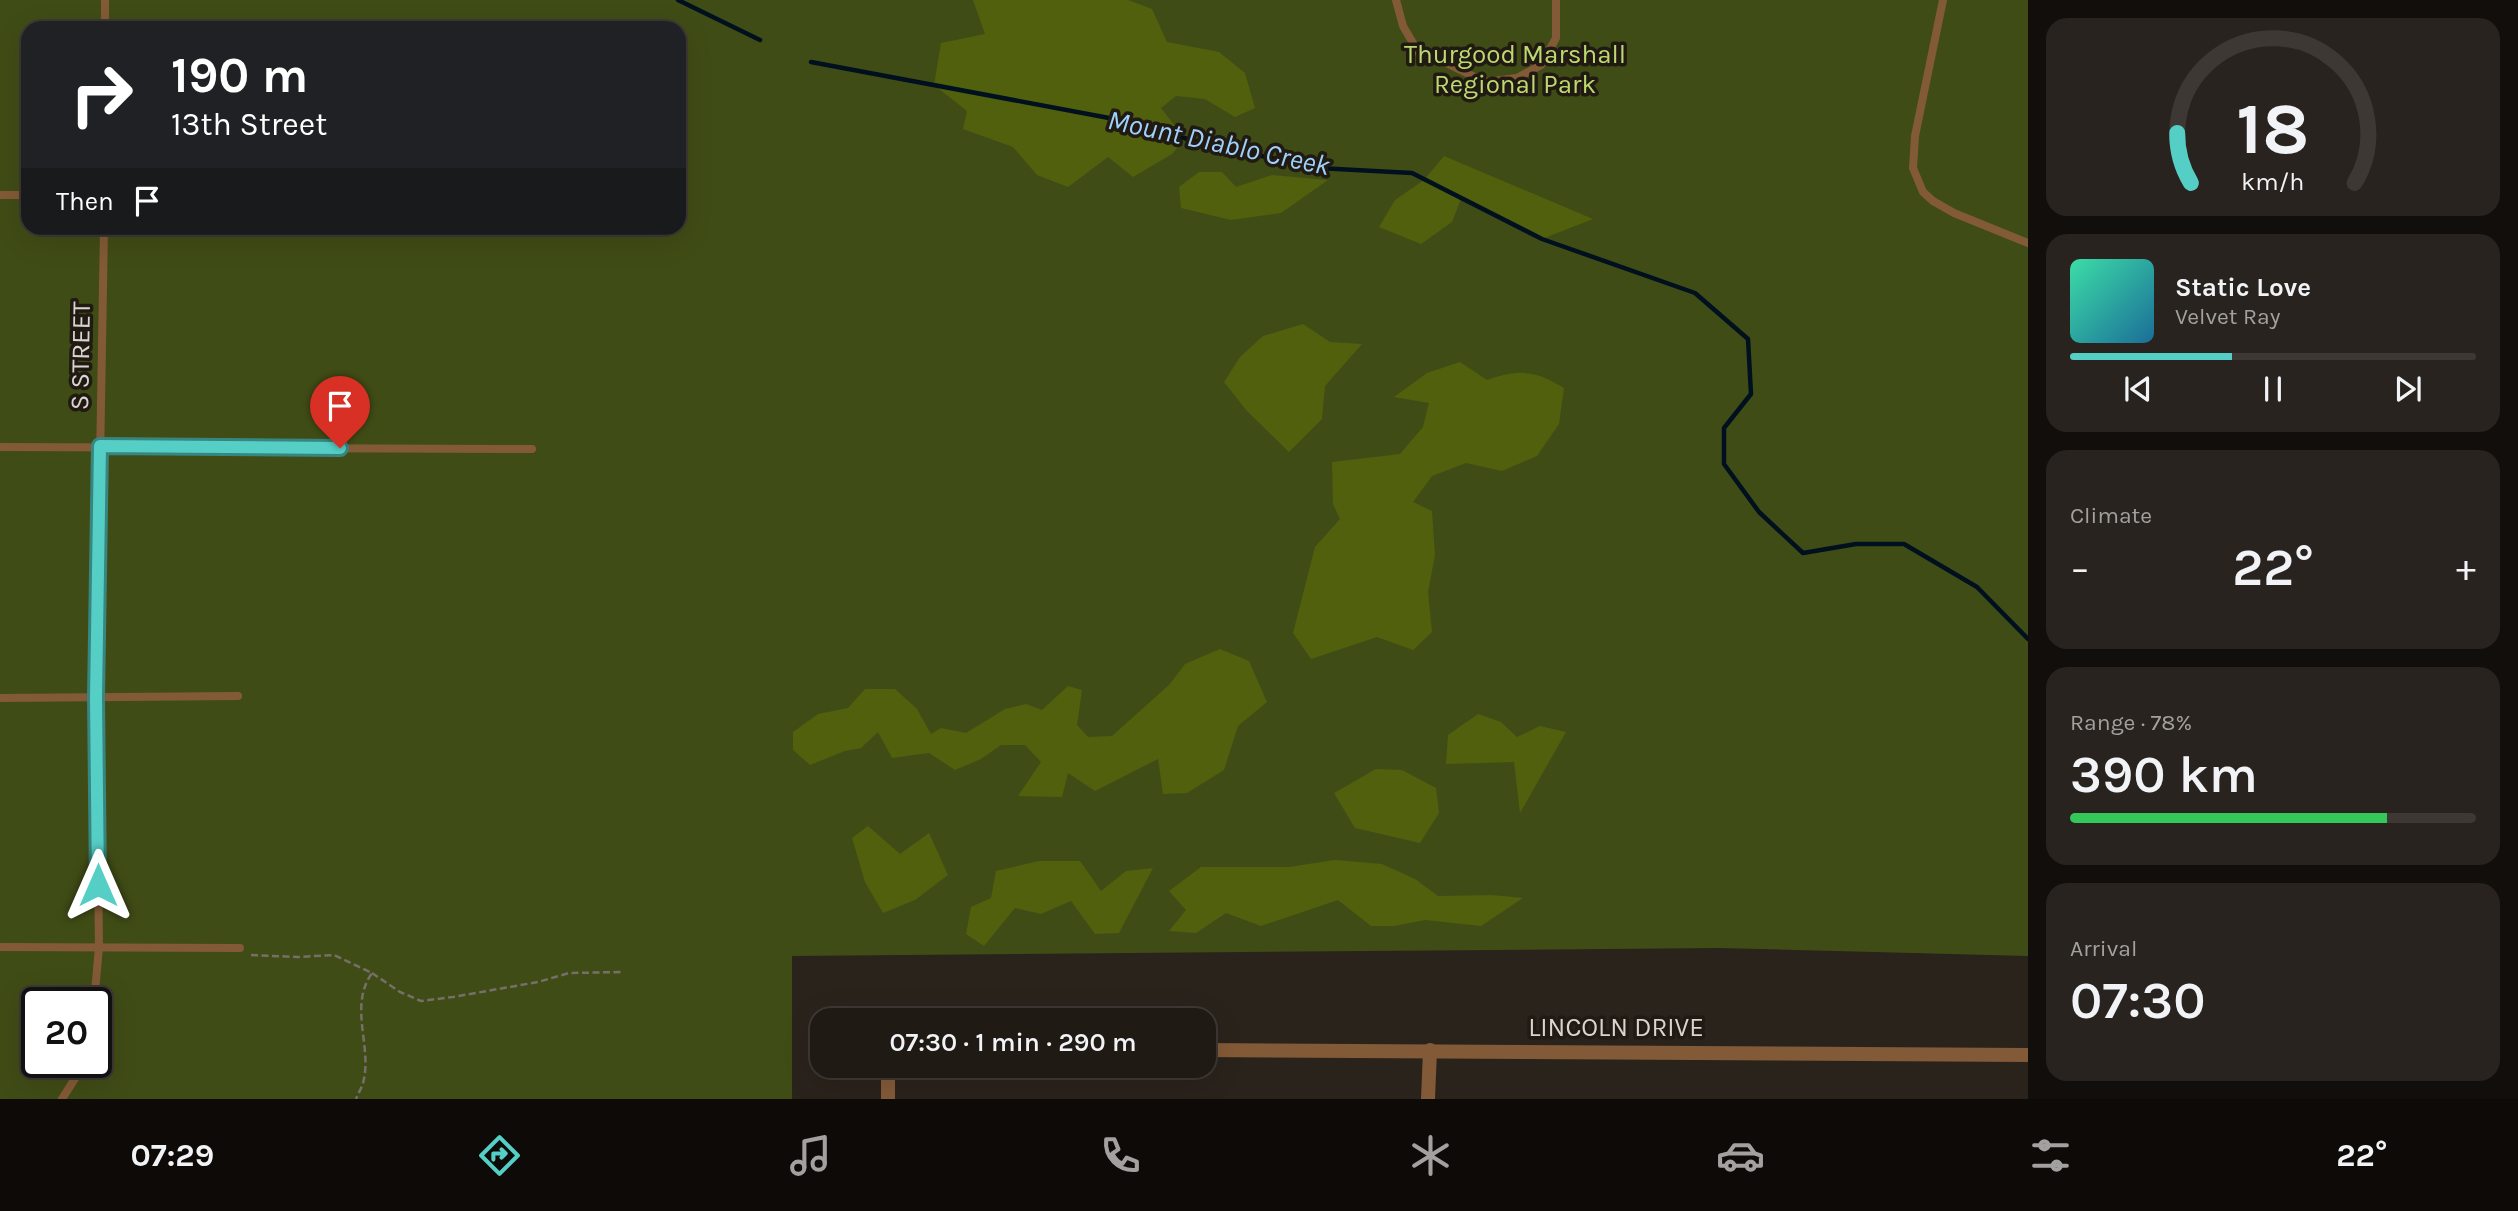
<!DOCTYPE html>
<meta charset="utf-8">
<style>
body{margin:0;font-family:Karla,sans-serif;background:#28231e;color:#f1f3f6;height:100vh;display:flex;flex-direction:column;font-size:26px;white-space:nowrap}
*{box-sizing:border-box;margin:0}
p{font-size:23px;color:#a2a1a0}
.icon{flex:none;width:38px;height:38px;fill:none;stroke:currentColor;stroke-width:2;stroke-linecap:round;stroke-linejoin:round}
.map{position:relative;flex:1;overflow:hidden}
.panel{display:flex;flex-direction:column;gap:18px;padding:18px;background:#120e0c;width:490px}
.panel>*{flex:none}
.banner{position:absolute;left:21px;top:21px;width:665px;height:214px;border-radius:21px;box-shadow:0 7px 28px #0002,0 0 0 2px #3d3834;background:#202124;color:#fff;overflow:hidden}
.speed{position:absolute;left:21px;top:987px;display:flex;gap:14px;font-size:35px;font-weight:700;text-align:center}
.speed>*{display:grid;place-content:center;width:91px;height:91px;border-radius:50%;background:#201a15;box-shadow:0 7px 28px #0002,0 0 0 2px #3d3834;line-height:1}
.speed .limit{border:4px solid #111;border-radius:10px;background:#fff;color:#111}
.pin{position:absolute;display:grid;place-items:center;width:60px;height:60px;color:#fff;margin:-72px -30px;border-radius:50% 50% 50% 0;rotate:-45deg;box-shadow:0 0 7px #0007}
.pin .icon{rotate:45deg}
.me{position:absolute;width:77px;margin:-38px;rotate:0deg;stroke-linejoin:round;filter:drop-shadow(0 0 5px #0008)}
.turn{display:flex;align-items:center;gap:24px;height:147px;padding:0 35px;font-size:32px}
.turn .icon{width:91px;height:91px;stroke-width:2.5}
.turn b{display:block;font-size:49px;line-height:60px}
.then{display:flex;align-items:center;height:66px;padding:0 35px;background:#0003;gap:14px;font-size:26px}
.big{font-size:52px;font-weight:600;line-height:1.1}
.panel .tile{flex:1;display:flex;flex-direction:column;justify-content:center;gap:10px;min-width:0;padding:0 24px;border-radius:21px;background:#28231e}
.panel .dial{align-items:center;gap:0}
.dial svg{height:182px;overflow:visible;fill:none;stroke:#3d3834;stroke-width:7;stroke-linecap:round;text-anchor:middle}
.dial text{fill:#f1f3f6;stroke:none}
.song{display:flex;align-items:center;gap:21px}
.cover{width:84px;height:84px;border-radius:10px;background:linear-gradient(135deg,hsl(160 70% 55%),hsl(200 70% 35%))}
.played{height:7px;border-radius:4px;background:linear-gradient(90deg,#55cec5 40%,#3d3834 40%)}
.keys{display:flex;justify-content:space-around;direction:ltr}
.heat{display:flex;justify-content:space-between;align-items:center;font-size:38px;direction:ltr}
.charge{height:10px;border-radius:5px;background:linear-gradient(90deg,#34c759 78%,#3d3834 0)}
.trip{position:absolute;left:810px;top:1008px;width:406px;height:70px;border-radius:21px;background:#201a15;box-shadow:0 7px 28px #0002,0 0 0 2px #3d3834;font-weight:600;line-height:70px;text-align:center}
.tab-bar{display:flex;height:112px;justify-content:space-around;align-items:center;background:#0d0a08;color:#a2a1a0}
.tab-bar .icon{width:49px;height:49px}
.tab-bar .current{color:#55cec5}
.tab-bar b{font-size:32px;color:#f1f3f6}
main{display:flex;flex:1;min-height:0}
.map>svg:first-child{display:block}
.green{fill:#404c16;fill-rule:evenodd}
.forest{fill:#50600d}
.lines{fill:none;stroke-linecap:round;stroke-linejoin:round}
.stream{stroke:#00101f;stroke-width:4.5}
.path{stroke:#756f69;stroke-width:2.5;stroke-dasharray:7 3.5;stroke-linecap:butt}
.service{stroke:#835a37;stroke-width:8}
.minor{stroke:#835a37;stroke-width:14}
.route-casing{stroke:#378680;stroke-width:18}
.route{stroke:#55cec5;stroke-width:12}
.labels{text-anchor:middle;stroke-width:7;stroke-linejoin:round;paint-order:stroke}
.park-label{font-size:26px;fill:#bed870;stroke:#201a13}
.street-label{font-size:26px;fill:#d8d4cf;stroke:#201a13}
.water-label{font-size:28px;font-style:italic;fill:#a0d1fd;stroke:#201a13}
</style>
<main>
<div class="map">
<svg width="2028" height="1099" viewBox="0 0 2028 1099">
<rect width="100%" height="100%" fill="#2a231c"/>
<path class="green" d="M0,0H2028V956L1719,948L792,956V1099H0ZM28,28H679V228H28ZM37,1003H96V1062H37Z"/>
<g class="forest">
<path d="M973,0H1128L1152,9L1167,42L1219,52L1245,73L1255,108L1235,117L1205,99L1176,96L1161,108L1185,139L1172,154L1133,177L1108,157L1068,187L1037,175L1013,147L963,129L967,111L934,85L941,43L985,34Z"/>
<path d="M1444,156L1593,219L1542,239L1461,199L1452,222L1421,244L1379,227L1395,200L1424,180Z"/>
<path d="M1199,172H1222L1236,187L1272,175L1328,180L1281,213L1231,220L1181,208L1179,187Z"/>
<path d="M1303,324L1330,342L1362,344L1325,386L1322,419L1289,452L1247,411L1224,382L1240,357L1263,336Z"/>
<path d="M1460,362L1487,380C1520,369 1535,370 1564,388L1559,424L1537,456L1502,471L1466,463L1432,476L1413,502L1432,511L1435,555L1428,592L1432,632L1413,650L1377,637L1311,659L1293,633L1315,547L1340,519L1333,504L1332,462L1400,454L1423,427L1429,403L1394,397L1427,373Z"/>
<path d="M1220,649L1249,661L1267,702L1238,726L1224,770L1187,793L1163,794L1158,759L1095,791L1068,773L1062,797L1018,796L1041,762L1025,745H1001L981,759L955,770L929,753L892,758L878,732L861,748L845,751L810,765L793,750V732L818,714L848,708L865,689H895L917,709L931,734L941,728L966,733L1005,709L1026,704L1042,710L1068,686L1082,690L1077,725L1088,737L1112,736L1169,685L1185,664Z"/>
<path d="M1478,714L1501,722L1517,737L1540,726L1566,732L1520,813L1514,762L1446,764L1448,735Z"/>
<path d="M1376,769L1402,770L1436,788L1439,813L1420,843L1355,828L1334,793Z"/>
<path d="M868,826L900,854L929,833L948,875L915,900L883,913L865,882L852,838Z"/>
<path d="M1334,860L1382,864L1415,879L1438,896L1492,895L1523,898L1481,926L1425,920L1394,926H1371L1338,900L1261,926L1226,913L1196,933L1169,931L1186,910L1169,891L1201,867H1289Z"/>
<path d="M1039,861H1080L1101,891L1126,871L1153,868L1119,933L1095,934L1071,901L1041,914L1015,908L984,946L966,934L971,907L991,898L996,871Z"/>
</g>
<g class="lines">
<g class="stream">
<path d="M678,0L760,40"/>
<path d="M811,62L1109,118L1214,146L1318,168L1412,173L1542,239L1695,293L1748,339L1751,394L1724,428V464L1759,512L1803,553L1856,544H1904L1977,587L2028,639"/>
</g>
<g class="path">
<path d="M251,955L298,957L334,955L372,973C348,1007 373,1047 363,1083C361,1089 358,1094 356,1099"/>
<path d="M372,973L400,992L421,1001L453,997L538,982L569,973L623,972"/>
</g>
<g class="service">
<path d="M1396,0L1403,26L1420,55L1444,62L1485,82L1517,78L1541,65L1556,38V0"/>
<path d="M1943,0L1915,136L1913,168L1923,192L1933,201L1954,213L2028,243"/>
<path d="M105,28V0"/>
<path d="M0,195H28"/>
<path d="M0,447L532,449"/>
<path d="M0,698L238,696"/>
<path d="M0,947L240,948"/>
<path d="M94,1003L99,947L96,697L104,228"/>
<path d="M62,1099L81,1069L82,1062"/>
</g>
<g class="minor">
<path d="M1204,1050L2028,1055"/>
<path d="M888,1099V1066"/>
<path d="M1428,1099L1430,1050"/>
</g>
</g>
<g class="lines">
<g class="route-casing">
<path id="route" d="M98,885L96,698L100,446L340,448"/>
</g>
<use href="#route" class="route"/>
</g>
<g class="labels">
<g class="park-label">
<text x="1515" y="63">Thurgood Marshall<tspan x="1515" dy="30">Regional Park</tspan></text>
</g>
<g class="street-label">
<text transform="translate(80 356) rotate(-89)" y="9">S STREET</text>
<text x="1616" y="1036">LINCOLN DRIVE</text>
</g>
<g class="water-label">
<text transform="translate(1219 142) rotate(12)" y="10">Mount Diablo Creek</text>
</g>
</g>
</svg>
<div class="speed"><div class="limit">20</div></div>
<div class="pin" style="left:340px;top:448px;background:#d93025"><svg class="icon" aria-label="arrive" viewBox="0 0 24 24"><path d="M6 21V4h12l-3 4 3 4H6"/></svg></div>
<svg class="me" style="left:98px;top:885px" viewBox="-20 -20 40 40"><path d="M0-17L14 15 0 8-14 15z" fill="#55cec5" stroke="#fff" stroke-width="4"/></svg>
<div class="trip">07:30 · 1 min · 290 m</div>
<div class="banner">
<div class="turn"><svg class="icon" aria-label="right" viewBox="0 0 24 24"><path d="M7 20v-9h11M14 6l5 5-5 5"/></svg><div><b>190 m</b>13th Street</div></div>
<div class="then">Then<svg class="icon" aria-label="arrive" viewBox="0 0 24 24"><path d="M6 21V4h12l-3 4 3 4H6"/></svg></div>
</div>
</div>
<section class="panel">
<div class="tile dial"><svg viewBox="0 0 100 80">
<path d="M14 69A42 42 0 1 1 86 69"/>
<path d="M14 69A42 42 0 0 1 8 47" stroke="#55cec5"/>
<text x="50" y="56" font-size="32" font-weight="700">18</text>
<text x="50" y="72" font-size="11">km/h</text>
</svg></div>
<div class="tile">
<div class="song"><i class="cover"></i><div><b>Static Love</b><p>Velvet Ray</p></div></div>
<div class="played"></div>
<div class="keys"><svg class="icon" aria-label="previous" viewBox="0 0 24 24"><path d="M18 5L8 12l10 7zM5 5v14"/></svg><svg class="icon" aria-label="pause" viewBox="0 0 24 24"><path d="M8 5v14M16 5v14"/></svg><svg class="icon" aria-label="next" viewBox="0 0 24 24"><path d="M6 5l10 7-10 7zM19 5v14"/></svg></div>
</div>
<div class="tile"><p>Climate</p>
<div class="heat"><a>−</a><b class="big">22°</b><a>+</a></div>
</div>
<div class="tile"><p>Range · 78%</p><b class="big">390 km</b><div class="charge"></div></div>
<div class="tile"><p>Arrival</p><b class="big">07:30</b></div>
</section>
</main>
<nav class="tab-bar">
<b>07:29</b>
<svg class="icon current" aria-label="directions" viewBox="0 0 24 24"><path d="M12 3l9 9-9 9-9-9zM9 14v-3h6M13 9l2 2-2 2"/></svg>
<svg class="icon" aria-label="music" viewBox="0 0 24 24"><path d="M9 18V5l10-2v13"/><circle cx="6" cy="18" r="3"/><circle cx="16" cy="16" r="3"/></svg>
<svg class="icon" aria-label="phone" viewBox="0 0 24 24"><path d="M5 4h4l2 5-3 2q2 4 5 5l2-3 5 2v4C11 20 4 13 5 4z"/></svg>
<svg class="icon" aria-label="climate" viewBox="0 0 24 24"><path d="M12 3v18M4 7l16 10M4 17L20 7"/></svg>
<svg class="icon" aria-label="car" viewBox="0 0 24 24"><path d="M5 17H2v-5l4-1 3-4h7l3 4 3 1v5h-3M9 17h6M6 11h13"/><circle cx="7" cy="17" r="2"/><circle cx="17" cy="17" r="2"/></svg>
<svg class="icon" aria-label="filters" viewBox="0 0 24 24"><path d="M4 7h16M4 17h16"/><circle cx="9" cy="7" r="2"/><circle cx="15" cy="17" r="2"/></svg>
<b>22°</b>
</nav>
